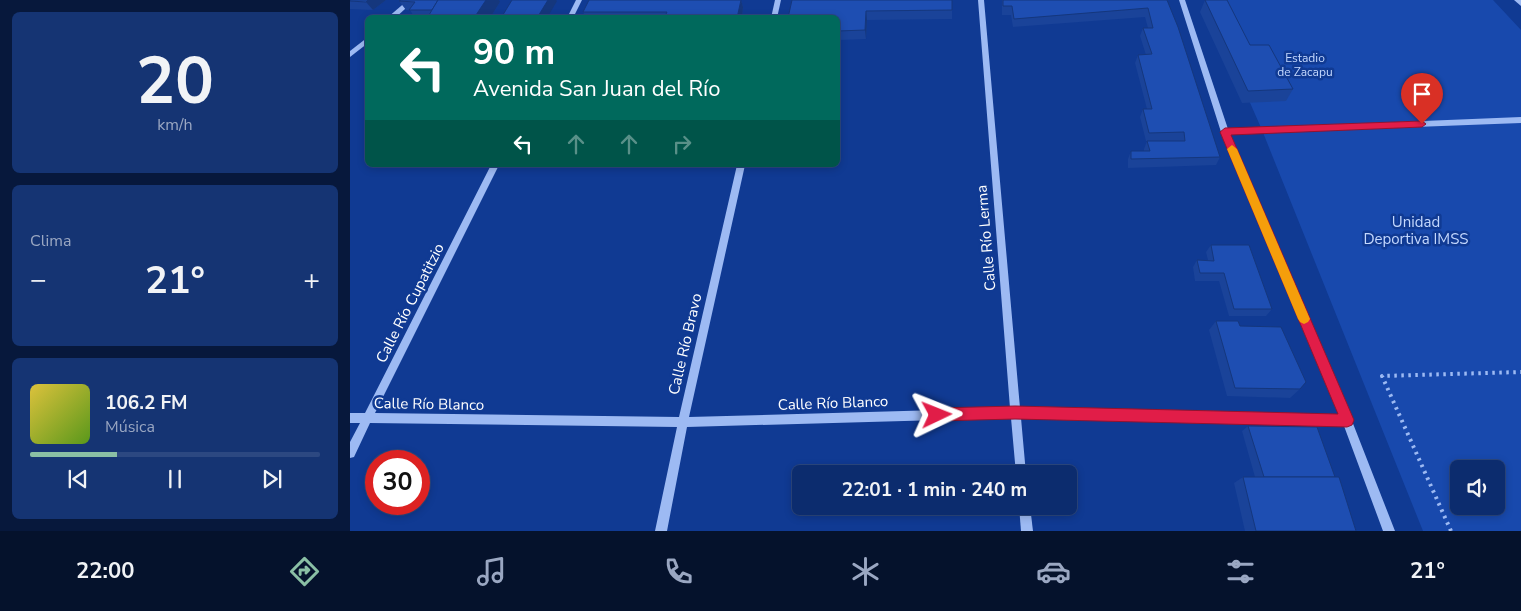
<!DOCTYPE html>
<html lang="es">
<meta charset="utf-8">
<style>
body{margin:0;font-family:"Nunito Sans",sans-serif;background:#153473;color:#f1f3f6;height:100vh;display:flex;flex-direction:column;font-size:19px;white-space:nowrap}
*{box-sizing:border-box;margin:0}
p{font-size:16px;color:#9aa7c2}
.icon{flex:none;width:28px;height:28px;fill:none;stroke:currentColor;stroke-width:2;stroke-linecap:round;stroke-linejoin:round}
.map{position:relative;flex:1;overflow:hidden}
.side{display:flex;flex-direction:column;gap:12px;padding:12px;background:#07183c;width:350px}
.side>*{flex:none}
.banner{position:absolute;left:15px;top:15px;width:475px;height:152px;border-radius:8px;box-shadow:0 2px 8px #0003,0 0 0 1px #2c4881;background:#00695c;color:#fff;overflow:hidden}
.tools{position:absolute;left:1100px;top:460px;display:grid;gap:10px}
.tools a{display:grid;place-items:center;width:55px;height:55px;border-radius:8px;background:#0c2c6e;box-shadow:0 2px 8px #0003,0 0 0 1px #2c4881;font-size:25px}
.speed{position:absolute;left:15px;top:450px;display:flex;gap:10px;font-size:25px;font-weight:700;text-align:center}
.speed>*{display:grid;place-content:center;width:65px;height:65px;border-radius:50%;background:#0c2c6e;box-shadow:0 2px 8px #0003,0 0 0 1px #2c4881;line-height:1}
.speed .limit{border:8px solid #d22;background:#fff;color:#111}
.pin{position:absolute;display:grid;place-items:center;width:42px;height:42px;color:#fff;margin:-51px -21px;border-radius:50% 50% 50% 0;rotate:-45deg;box-shadow:0 0 5px #0007}
.pin .icon{rotate:45deg}
.me{position:absolute;width:55px;margin:-28px;rotate:88deg;stroke-linejoin:round;filter:drop-shadow(0 0 4px #0008)}
.turn{display:flex;align-items:center;gap:18px;height:105px;padding:0 25px;font-size:22px}
.turn .icon{width:65px;height:65px;stroke-width:2.5}
.turn b{display:block;font-size:35px;line-height:42px}
.lanes{display:flex;align-items:center;height:48px;padding:0 25px;background:#0003;justify-content:center;gap:25px;direction:ltr}
.lanes .off{opacity:.35}
.big{font-size:38px;font-weight:700;line-height:1.1}
.side .widget{flex:1;display:flex;flex-direction:column;justify-content:center;gap:8px;min-width:0;padding:0 18px;border-radius:8px;background:#153473}
.side .dial{align-items:center;gap:0}
.dial b{font-size:65px;line-height:1}
.song{display:flex;align-items:center;gap:15px}
.cover{width:60px;height:60px;border-radius:8px;background:linear-gradient(135deg,hsl(50 70% 55%),hsl(90 70% 35%))}
.played{height:5px;border-radius:2px;background:linear-gradient(90deg,#8abfa5 30%,#2c4881 30%)}
.keys{display:flex;justify-content:space-around;direction:ltr}
.heat{display:flex;justify-content:space-between;align-items:center;font-size:28px;direction:ltr}
.trip{position:absolute;left:442px;top:465px;width:285px;height:50px;border-radius:8px;background:#0c2c6e;box-shadow:0 2px 8px #0003,0 0 0 1px #2c4881;font-weight:700;line-height:50px;text-align:center}
.dock{display:flex;height:80px;justify-content:space-around;align-items:center;background:#05122c;color:#9aa7c2}
.dock .icon{width:35px;height:35px}
.dock .selected{color:#8abfa5}
.dock b{font-size:22px;color:#f1f3f6}
main{display:flex;flex:1;min-height:0}
.map>svg:first-child{display:block}
.green{fill:#1849ad;fill-rule:evenodd}
.lines{fill:none;stroke-linecap:round;stroke-linejoin:round}
.path{stroke:#9dbaf3;stroke-width:4;stroke-dasharray:2.5 4.5;stroke-linecap:butt}
.minor{fill:#9dbaf3;fill-rule:evenodd}
.wall{fill:#1a4399}
.shaded-wall{fill:#15377d}
.building{fill:#1e4eb2;stroke:#15377d}
.route{fill:#e11d48;stroke:#92132f}
.slow{fill:#f59e0b}
.labels{text-anchor:middle;stroke-width:5;stroke-linejoin:round;paint-order:stroke}
.far-park-label{font-size:12px;fill:#c4d8fe;stroke:#103a93}
.park-label{font-size:15px;fill:#c4d8fe;stroke:#103a93}
.street-label{font-size:15px;fill:#fff;stroke:#103a93}
</style>
<main>
<section class="side">
<div class="widget dial"><b>20</b><p>km/h</p></div>
<div class="widget"><p>Clima</p>
<div class="heat"><a>−</a><b class="big">21°</b><a>+</a></div>
</div>
<div class="widget">
<div class="song"><i class="cover"></i><div><b>106.2 FM</b><p>Música</p></div></div>
<div class="played"></div>
<div class="keys"><svg class="icon" aria-label="previous" viewBox="0 0 24 24"><path d="M18 5L8 12l10 7zM5 5v14"/></svg><svg class="icon" aria-label="pause" viewBox="0 0 24 24"><path d="M8 5v14M16 5v14"/></svg><svg class="icon" aria-label="next" viewBox="0 0 24 24"><path d="M6 5l10 7-10 7zM19 5v14"/></svg></div>
</div>
</section>
<div class="map">
<svg width="1171" height="531" viewBox="0 0 1171 531">
<rect width="100%" height="100%" fill="#103a93"/>
<path class="green" d="M855,0H1143L1171,30V531H1073L912,130ZM1109,469H1146V506H1109Z"/>
<g class="lines">
<path class="path" d="M1101,531L1032,376L1171,372"/>
<g class="minor">
<path d="M58,0H65L45,18H37Z"/>
<path d="M226,0H232L223,18H217Z"/>
<path d="M425,0H431L427,18H421Z"/>
<path d="M628,0H634L670,408L990,416L871,132L829,0H835L878,129L1171,117V123L880,134L1002,421L1045,531H1033L994,426L671,418L676,474H666L661,418L337,427L317,531H305L327,427L20,423L4,457L0,458V442L10,423H0V413H15L141,165H149L25,413L329,417L387,165H395L339,417L660,408Z"/>
<path d="M1164,0H1171V6Z"/>
<path d="M18,37V43L0,57V51Z"/>
<path d="M669,506H680L683,531H671Z"/>
</g>
</g>
<g class="wall">
<path d="M0,0H36L23,10L0,9Z"/>
<path d="M239,0H391L393,7L392,18H236L233,12Z"/>
<path d="M442,0L602,10V19L517,20L516,39L489,40L488,32V18Z"/>
<path d="M652,0H817L870,157L866,165L778,168V159L781,151H794V149L797,141H796L790,117L793,109H797L785,63L788,55H796L790,36L793,28H798L795,17L663,27L661,15H652Z"/>
<path d="M855,0L943,89L936,101L892,103L850,12Z"/>
<path d="M49,1L150,2L140,18H65L60,10H56Z"/>
<path d="M861,245L922,309L916,316H879L869,281H845L843,267L847,260H858L856,252Z"/>
<path d="M866,321L890,326L950,389L940,398L877,396L859,330Z"/>
<path d="M898,426L985,477L1006,531H895L884,483L893,477H905L892,431Z"/>
</g>
<g class="shaded-wall">
<path d="M18,0H36L23,10L16,2Z"/>
<path d="M136,0H149L150,2L140,18H124Z"/>
<path d="M198,0H206L207,1L197,18H187Z"/>
<path d="M391,0L393,7L392,18H387Z"/>
<path d="M516,11L517,20L516,39L515,30Z"/>
</g>
<g class="building">
<path d="M0,0H18L16,2L0,1Z"/>
<path d="M51,0H88L82,10H59L65,2L49,1Z"/>
<path d="M88,0H136L124,18H80L79,15Z"/>
<path d="M162,0H198L187,18H151Z"/>
<path d="M239,0H391L387,18H314L317,12H233Z"/>
<path d="M442,0H602V10L516,11L515,30L488,31V18H438Z"/>
<path d="M653,0H817L828,27L870,157L781,159V151H800L797,141H835L834,132L799,133L793,109H802L788,55L802,54L793,28H803L798,8L664,19L662,6H653Z"/>
<path d="M855,0H877L900,45H919L943,89L898,91Z"/>
<path d="M861,245H899L922,309H884L874,273H850L847,260L864,261Z"/>
<path d="M866,321H888L890,326L931,327L956,382L950,389L885,388Z"/>
<path d="M898,426L967,427L985,477H914Z"/>
<path d="M893,477H989L1006,531H906Z"/>
</g>
<path class="route" d="M1072,121L1076,124L1072,127L881,135L1004,420L1002,425L997,427L665,419L587,421L582,419L580,415L582,410L587,408L665,406L988,414L870,132L875,128Z"/>
<path class="slow" d="M882,145L887,149L960,319L958,322L954,324L950,322L948,319L877,149Z"/>
<g class="labels">
<g class="far-park-label">
<text x="955" y="62">Estadio<tspan x="955" dy="14">de Zacapu</tspan></text>
</g>
<g class="park-label">
<text x="1066" y="227">Unidad<tspan x="1066" dy="17">Deportiva IMSS</tspan></text>
</g>
<g class="street-label">
<text transform="translate(636 238) rotate(-95)" y="5">Calle Río Lerma</text>
<text transform="translate(60 303) rotate(-63)" y="5">Calle Río Cupatitzio</text>
<text transform="translate(335 344) rotate(-77)" y="5">Calle Río Bravo</text>
<text transform="translate(483 403) rotate(-2)" y="5">Calle Río Blanco</text>
<text transform="translate(79 404) rotate(1)" y="5">Calle Río Blanco</text>
</g>
</g>
</svg>
<div class="tools">
<a><svg class="icon" aria-label="sound" viewBox="0 0 24 24"><path d="M4 9h4l5-4v14l-5-4H4zM17 9q2 3 0 6"/></svg></a>
</div>
<div class="speed"><div class="limit">30</div></div>
<div class="pin" style="left:1072px;top:124px;background:#d93025"><svg class="icon" aria-label="arrive" viewBox="0 0 24 24"><path d="M6 21V4h12l-3 4 3 4H6"/></svg></div>
<svg class="me" style="left:587px;top:415px" viewBox="-20 -20 40 40"><path d="M0-17L14 15 0 8-14 15z" fill="#e11d48" stroke="#fff" stroke-width="4"/></svg>
<div class="trip">22:01 · 1 min · 240 m</div>
<div class="banner">
<div class="turn"><svg class="icon" aria-label="left" viewBox="0 0 24 24"><path d="M17 20v-9H6M10 6l-5 5 5 5"/></svg><div><b>90 m</b>Avenida San Juan del Río</div></div>
<div class="lanes"><svg class="icon" aria-label="left" viewBox="0 0 24 24"><path d="M17 20v-9H6M10 6l-5 5 5 5"/></svg><svg class="icon off" aria-label="ahead" viewBox="0 0 24 24"><path d="M12 20V5M6 11l6-6 6 6"/></svg><svg class="icon off" aria-label="ahead" viewBox="0 0 24 24"><path d="M12 20V5M6 11l6-6 6 6"/></svg><svg class="icon off" aria-label="right" viewBox="0 0 24 24"><path d="M7 20v-9h11M14 6l5 5-5 5"/></svg></div>
</div>
</div>
</main>
<nav class="dock">
<b>22:00</b>
<svg class="icon selected" aria-label="directions" viewBox="0 0 24 24"><path d="M12 3l9 9-9 9-9-9zM9 14v-3h6M13 9l2 2-2 2"/></svg>
<svg class="icon" aria-label="music" viewBox="0 0 24 24"><path d="M9 18V5l10-2v13"/><circle cx="6" cy="18" r="3"/><circle cx="16" cy="16" r="3"/></svg>
<svg class="icon" aria-label="phone" viewBox="0 0 24 24"><path d="M5 4h4l2 5-3 2q2 4 5 5l2-3 5 2v4C11 20 4 13 5 4z"/></svg>
<svg class="icon" aria-label="climate" viewBox="0 0 24 24"><path d="M12 3v18M4 7l16 10M4 17L20 7"/></svg>
<svg class="icon" aria-label="car" viewBox="0 0 24 24"><path d="M5 17H2v-5l4-1 3-4h7l3 4 3 1v5h-3M9 17h6M6 11h13"/><circle cx="7" cy="17" r="2"/><circle cx="17" cy="17" r="2"/></svg>
<svg class="icon" aria-label="filters" viewBox="0 0 24 24"><path d="M4 7h16M4 17h16"/><circle cx="9" cy="7" r="2"/><circle cx="15" cy="17" r="2"/></svg>
<b>21°</b>
</nav>
